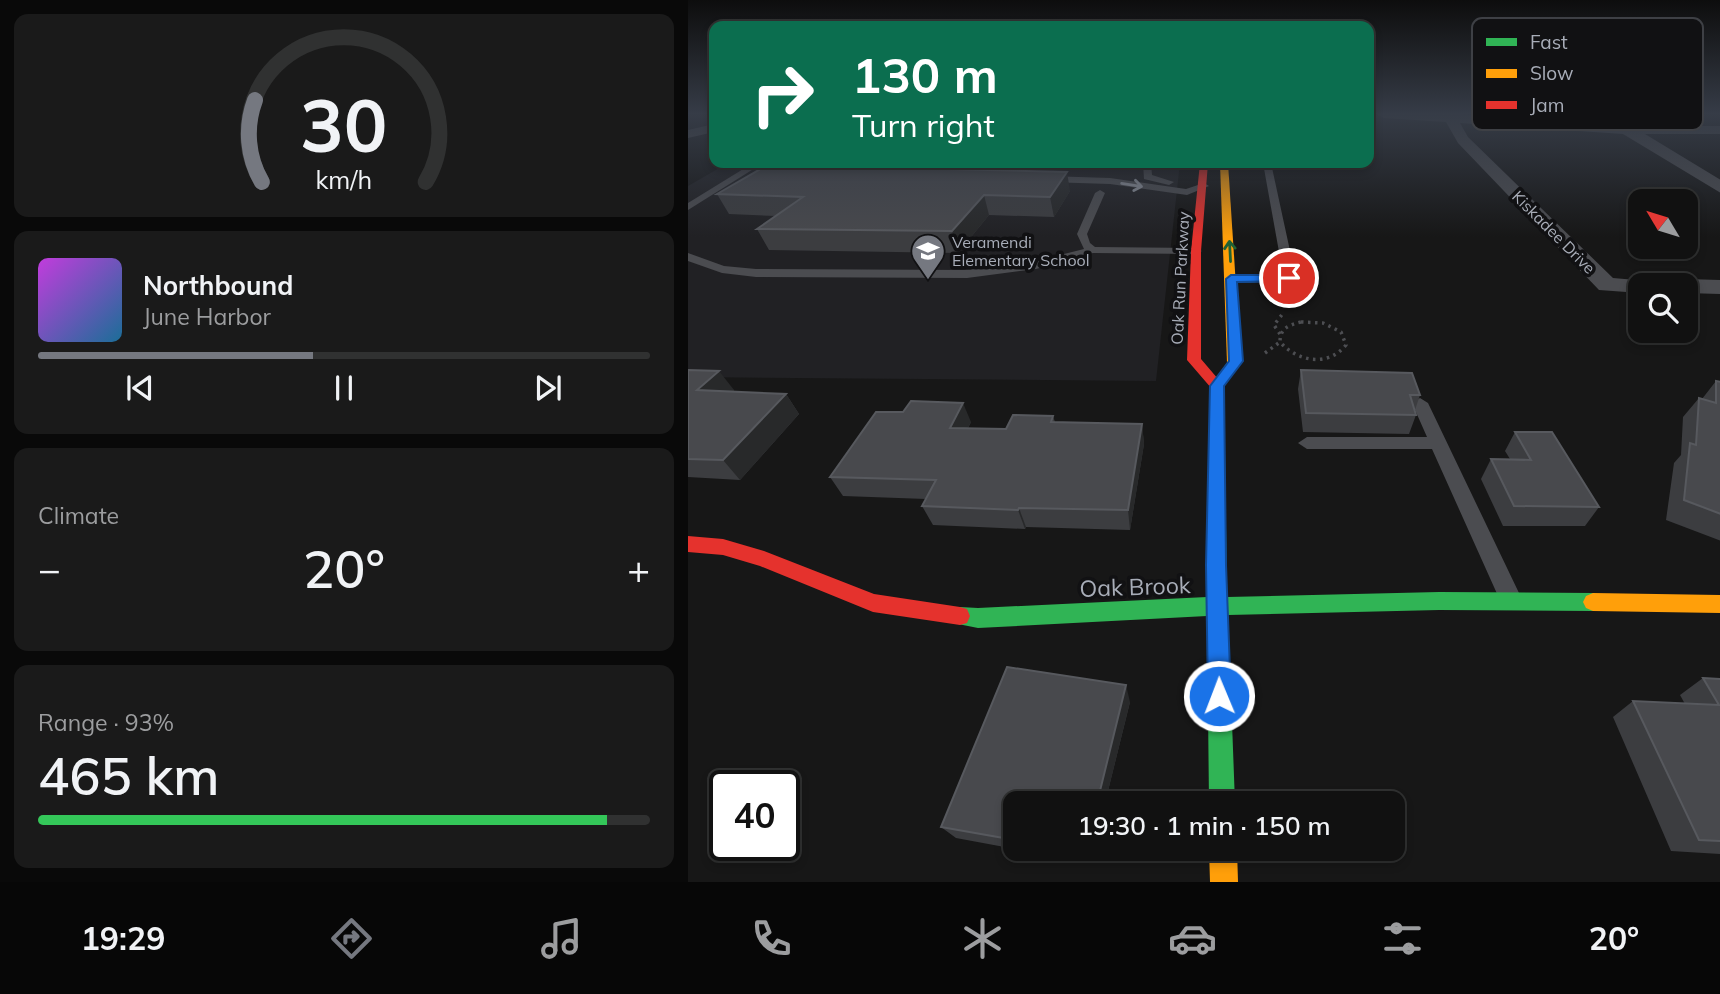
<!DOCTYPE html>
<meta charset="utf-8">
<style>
body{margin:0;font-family:Mulish,sans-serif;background:#1a1a1a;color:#f1f3f6;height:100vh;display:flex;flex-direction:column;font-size:26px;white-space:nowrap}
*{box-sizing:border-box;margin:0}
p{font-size:23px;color:#9c9d9f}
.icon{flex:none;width:38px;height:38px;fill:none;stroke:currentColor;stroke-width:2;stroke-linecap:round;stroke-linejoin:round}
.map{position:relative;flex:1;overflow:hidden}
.side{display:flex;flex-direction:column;gap:14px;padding:14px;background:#090909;width:688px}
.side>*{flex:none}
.hud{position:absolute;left:21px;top:21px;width:665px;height:147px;border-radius:14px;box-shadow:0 4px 10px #0003,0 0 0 2px #303131;background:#0b6e4f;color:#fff;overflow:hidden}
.needle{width:46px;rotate:308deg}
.controls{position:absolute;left:940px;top:189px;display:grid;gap:14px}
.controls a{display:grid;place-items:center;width:70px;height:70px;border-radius:14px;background:#111;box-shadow:0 4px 10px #0003,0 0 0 2px #303131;font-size:35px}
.speed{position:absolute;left:21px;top:770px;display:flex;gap:14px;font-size:35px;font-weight:700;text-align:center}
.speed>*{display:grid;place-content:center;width:91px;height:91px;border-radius:50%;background:#111;box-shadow:0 4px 10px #0003,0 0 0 2px #303131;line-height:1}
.speed .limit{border:4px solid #111;border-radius:10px;background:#fff;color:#111}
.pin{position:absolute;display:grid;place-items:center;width:60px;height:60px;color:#fff;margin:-30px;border:4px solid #fff;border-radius:50%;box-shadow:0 2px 7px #0007}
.me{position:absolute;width:77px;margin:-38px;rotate:359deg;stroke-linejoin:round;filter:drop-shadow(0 0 5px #0008)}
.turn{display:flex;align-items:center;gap:24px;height:147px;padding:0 28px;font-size:32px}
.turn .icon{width:91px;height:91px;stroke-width:2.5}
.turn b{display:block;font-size:49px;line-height:60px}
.big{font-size:52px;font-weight:600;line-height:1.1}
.side .widget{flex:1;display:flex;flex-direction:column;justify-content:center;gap:10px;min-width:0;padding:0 24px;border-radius:14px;background:#1a1a1a}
.side .dial{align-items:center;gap:0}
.dial svg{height:182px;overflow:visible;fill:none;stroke:#303131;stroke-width:7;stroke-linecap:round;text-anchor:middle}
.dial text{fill:#f1f3f6;stroke:none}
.song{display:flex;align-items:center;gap:21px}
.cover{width:84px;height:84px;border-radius:10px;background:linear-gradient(135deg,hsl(290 70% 55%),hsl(200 70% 35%))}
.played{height:7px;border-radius:4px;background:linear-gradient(90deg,#757880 45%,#303131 45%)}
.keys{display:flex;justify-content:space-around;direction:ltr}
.heat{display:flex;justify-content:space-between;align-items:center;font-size:38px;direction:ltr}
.charge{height:10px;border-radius:5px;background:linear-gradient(90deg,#34c759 93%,#303131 0)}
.trip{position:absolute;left:315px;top:791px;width:402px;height:70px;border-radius:14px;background:#111;box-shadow:0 4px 10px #0003,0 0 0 2px #303131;font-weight:600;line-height:70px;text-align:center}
.dock{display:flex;height:112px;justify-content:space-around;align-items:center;background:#070707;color:#9c9d9f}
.dock .icon{width:49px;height:49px}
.dock .selected{color:#757880}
.dock b{font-size:32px;color:#f1f3f6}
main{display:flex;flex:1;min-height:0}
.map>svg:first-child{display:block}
.built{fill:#212124}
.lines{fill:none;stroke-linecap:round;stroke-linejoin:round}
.path{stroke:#4d4e52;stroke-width:3.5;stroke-dasharray:2.5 4.5;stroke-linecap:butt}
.lane{fill:#4b4c50;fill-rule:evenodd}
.street{fill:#4b4c50;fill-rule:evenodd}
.fast{fill:#30b455;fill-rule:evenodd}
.slow{fill:#ff9f0a;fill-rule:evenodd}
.jam{fill:#e5322d;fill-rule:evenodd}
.wall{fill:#3c3d40}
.shaded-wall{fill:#28292a}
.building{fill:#48494d;stroke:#57595e;stroke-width:2}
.oneway{stroke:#8c9099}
.oneway2{stroke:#206234}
.route{fill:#1a73e8;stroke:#114b97;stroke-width:2}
.labels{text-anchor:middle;stroke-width:7;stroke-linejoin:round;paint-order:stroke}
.far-street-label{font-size:16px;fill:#a8adb8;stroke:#111113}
.far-poi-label{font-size:16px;fill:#a8adb8;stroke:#111113;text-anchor:start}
.near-street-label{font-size:23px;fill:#a8adb8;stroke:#111113}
.key{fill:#111113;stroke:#3e4045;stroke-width:2}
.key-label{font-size:19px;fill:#a8adb8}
</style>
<main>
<section class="side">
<div class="widget dial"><svg viewBox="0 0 100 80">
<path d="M14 69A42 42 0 1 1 86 69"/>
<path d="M14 69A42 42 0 0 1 11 33" stroke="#757880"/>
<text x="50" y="56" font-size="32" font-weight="700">30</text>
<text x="50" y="72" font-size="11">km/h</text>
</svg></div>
<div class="widget">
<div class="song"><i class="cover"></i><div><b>Northbound</b><p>June Harbor</p></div></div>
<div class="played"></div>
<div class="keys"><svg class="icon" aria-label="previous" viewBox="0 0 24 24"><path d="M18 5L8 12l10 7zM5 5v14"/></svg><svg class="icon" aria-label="pause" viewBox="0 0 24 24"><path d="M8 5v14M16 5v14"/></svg><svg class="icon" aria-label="next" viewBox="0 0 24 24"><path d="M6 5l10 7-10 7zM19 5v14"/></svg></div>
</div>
<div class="widget"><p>Climate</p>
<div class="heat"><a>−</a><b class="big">20°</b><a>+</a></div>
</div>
<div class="widget"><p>Range · 93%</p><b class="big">465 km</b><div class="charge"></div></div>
</section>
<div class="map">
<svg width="1033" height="882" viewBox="0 0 1033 882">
<rect width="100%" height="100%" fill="#171717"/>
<path class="built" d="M40,163H492L468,381L0,377V186Z"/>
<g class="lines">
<g class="path">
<path d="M613,322L635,323L653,332L658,345C640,367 610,362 592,342C592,328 601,325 613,322Z"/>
<path d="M592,334L586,325L596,312"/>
<path d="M577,353L592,342"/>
</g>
<g class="lane">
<path d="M65,163H75L0,210V203Z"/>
<path d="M324,163H332L326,175L422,178L498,189L516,183L521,186L499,195L422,184L326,181L314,176Z"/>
<path d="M455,163H463L464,175L486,182L481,185L456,179Z"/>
<path d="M575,163H583L612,297L606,301L600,297L597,282L543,283L537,279L543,275L595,274Z"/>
<path d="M412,190L417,193L399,234L402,243L407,247L508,248L514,251L508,254L405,253L348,269L279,278L68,277L34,273L0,261V253L36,266L68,269L279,270L348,261L396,249L389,234L407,193Z"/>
<path d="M732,398L740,403L831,593L834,600L831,607L823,610L815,607L744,449H619L610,443L619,437H739L724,403Z"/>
</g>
<g class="street">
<path d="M689,114H769L939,126H1033V134H957L1033,180V193L935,134L772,123L780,137L925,278L960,281L963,285H952V293L911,290L770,143L758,122L696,118Z"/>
<path d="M26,124V132L0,138V130Z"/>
<path d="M998,279L1033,280V294L998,293V285H987L990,281Z"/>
</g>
<path class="fast" d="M546,359L553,363L536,386L539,597L751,592L905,593L912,596L915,602L912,608L905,611L751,610L540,615L547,803H521L519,616L290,628L265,623L262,616L265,609L272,607L290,608L519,597L522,386L541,360Z"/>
<g class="slow">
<path d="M532,163H540L553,363L546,367L539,363Z"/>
<path d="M905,593L1033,595V613L905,611L898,608L895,602L898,596Z"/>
<path d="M521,849H549L550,882H522Z"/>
</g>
<g class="jam">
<path d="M512,163H520L513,251V359L536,386L529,390L524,389L499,360L503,251Z"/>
<path d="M0,536L35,539L76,551L186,594L272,607L279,609L282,616L279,623L272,625L185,612L72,566L35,555L0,552Z"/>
</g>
</g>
<g class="wall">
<path d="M83,163H270L272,170L382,191L366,217L301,215L270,253L81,250L69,229L88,216L41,214L29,194Z"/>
<path d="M0,370L46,390L44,392L98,394L111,414L52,480L0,477Z"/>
<path d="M613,370L732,395L727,410L728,415L721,434L615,432L610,389Z"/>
<path d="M1028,381L1033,382V541L978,520L986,463L993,455L995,417L1011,398L1014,399Z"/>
<path d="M365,416L367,422L454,424L456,444L442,530L338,527L337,529L245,525L234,506L238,499L155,496L142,477L283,422L280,428L318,429Z"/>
<path d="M827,432L911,507L897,526H815L793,479L803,459H822L817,451Z"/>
<path d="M1015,678L1033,679V854L983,851L925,717L945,701L997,704L992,695Z"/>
<path d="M442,702L417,803H327V849H406L403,863L268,838L253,827Z"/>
</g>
<g class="shaded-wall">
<path d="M247,163H270L274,177Z"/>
<path d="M379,172L382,191L366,217L362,197Z"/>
<path d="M296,195L301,215L270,253L264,231Z"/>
<path d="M31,371L46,390L25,410L9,390Z"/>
<path d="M98,394L111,414L52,480L35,460Z"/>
<path d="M275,403L283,422L270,447L262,428Z"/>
<path d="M454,424L456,444L442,530L440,510Z"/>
<path d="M331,508L338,527L337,529L330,510Z"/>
<path d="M438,685L442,702L417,803H409Z"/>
<path d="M397,849H406L403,863L396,853Z"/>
</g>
<g class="building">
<path d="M83,163H265L258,169L379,172L362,197L296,195L264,231L69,229L115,197L29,194Z"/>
<path d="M0,370L31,371L9,390L98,394L35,460L0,459Z"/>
<path d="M613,370L724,373L732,395H722L728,415L618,413Z"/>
<path d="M1028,381L1033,382V514L996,500L1002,443L1008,445L1011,398L1028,403Z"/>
<path d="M223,401L275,403L262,428L318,429L325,415L365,416L363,422L454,424L440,510L331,508L330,510L234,506L248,480L142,477L188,412H215Z"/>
<path d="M827,432H864L911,507L826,506L803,459L843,460Z"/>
<path d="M319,667L438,685L409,803H327V840L253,827Z"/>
<path d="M1015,678L1033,679V841L1011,840L945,701L1031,705Z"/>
<path d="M372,849H397L396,853Z"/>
</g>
<defs><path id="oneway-shaft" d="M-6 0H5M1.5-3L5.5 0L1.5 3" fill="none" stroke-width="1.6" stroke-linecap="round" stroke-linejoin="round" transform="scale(1.75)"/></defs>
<use class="oneway" href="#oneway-shaft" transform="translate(444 185) rotate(9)"/>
<use class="oneway2" href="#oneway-shaft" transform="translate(542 251) rotate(-93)"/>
<linearGradient id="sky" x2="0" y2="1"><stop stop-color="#0d0d0d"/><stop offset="0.48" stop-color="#363c47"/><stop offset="1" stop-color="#363c47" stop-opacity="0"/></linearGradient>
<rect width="1033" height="237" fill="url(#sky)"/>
<path class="route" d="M601,275L607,278L605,281L549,282L555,361L536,386L538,565L543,696L540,705L531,708L523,705L520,696L518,565L522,386L541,361L538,279L543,275Z"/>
<defs>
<g id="school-pin" transform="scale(1.75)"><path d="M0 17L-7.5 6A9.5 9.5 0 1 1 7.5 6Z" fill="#757880" stroke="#111113"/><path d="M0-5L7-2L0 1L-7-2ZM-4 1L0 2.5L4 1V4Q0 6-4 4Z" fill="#fff"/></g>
</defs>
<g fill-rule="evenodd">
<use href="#school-pin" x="240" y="251"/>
</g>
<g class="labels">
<g class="far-street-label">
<text transform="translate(866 232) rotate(45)" y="6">Kiskadee Drive</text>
<text transform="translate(492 278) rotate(-87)" y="6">Oak Run Parkway</text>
</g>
<g class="far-poi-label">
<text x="264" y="248">Veramendi<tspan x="264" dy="18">Elementary School</tspan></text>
</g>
<g class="near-street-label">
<text transform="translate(447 587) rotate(-2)" y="8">Oak Brook</text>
</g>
</g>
<rect x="784" y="18" width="231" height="112" rx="10" class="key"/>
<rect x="798" y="38" width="31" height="8" fill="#30b455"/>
<rect x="798" y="69" width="31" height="9" fill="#ff9f0a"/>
<rect x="798" y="101" width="31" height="8" fill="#e5322d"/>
<g class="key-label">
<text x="842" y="49">Fast</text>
<text x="842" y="80">Slow</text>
<text x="842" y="112">Jam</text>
</g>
</svg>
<div class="controls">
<a><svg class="needle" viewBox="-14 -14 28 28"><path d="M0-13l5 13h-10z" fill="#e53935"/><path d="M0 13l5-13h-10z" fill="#9c9d9f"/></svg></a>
<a><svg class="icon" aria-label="search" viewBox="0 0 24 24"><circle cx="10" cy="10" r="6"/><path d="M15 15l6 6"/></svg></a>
</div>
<div class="speed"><div class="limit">40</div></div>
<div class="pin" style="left:601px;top:278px;background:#d93025"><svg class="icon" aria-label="arrive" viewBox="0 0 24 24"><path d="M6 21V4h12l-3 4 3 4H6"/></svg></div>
<svg class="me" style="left:531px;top:696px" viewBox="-20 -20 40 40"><circle r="17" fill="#1a73e8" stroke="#fff" stroke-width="3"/><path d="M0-11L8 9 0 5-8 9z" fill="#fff"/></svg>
<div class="trip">19:30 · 1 min · 150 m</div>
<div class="hud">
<div class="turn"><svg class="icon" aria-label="right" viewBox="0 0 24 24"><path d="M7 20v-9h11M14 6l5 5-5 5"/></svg><div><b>130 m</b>Turn right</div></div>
</div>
</div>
</main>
<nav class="dock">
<b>19:29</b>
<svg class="icon selected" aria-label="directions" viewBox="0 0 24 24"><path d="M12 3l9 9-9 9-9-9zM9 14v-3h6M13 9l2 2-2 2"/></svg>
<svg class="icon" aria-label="music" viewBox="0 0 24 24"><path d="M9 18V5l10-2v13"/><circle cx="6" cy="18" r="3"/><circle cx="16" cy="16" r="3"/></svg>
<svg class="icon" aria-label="phone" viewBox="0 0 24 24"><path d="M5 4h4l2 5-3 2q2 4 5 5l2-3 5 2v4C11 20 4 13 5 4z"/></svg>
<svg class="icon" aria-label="climate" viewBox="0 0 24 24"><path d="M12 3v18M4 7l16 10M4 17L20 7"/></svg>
<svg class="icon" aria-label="car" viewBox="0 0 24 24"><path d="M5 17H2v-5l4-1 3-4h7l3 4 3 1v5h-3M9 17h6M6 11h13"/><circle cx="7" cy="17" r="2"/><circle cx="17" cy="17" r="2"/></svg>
<svg class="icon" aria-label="filters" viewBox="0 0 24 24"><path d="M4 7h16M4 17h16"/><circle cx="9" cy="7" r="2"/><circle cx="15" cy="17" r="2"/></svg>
<b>20°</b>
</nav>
